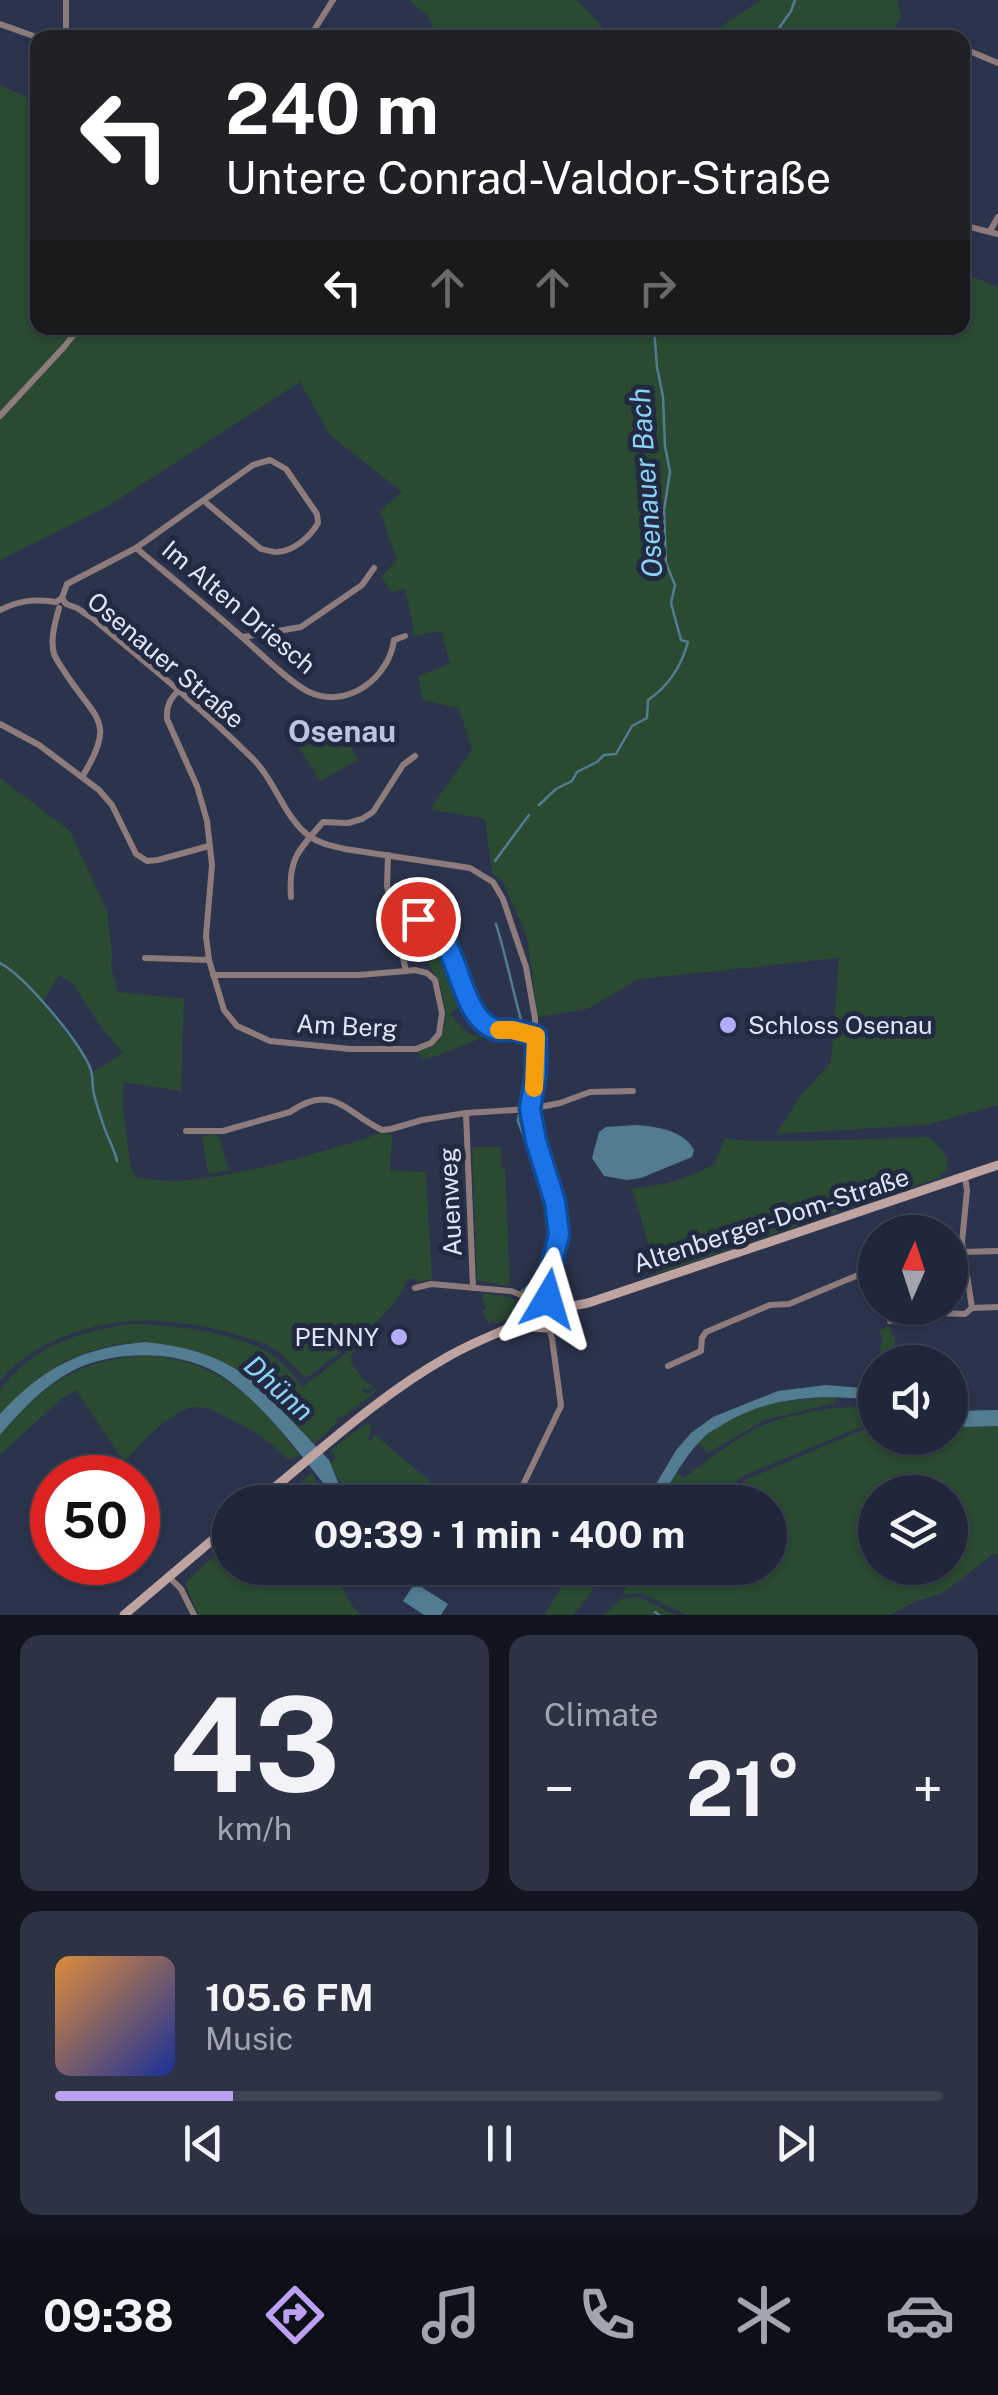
<!DOCTYPE html>
<meta charset="utf-8">
<style>
body{margin:0;font-family:"Public Sans",sans-serif;background:#2d3345;color:#f1f3f6;height:100vh;display:flex;flex-direction:column;font-size:38px;white-space:nowrap}
*{box-sizing:border-box;margin:0}
p{font-size:32px;color:#a2a5af}
.icon{flex:none;width:55px;height:55px;fill:none;stroke:currentColor;stroke-width:2;stroke-linecap:round;stroke-linejoin:round}
.map{position:relative;height:1615px;overflow:hidden}
.sheet{display:flex;flex-direction:column;gap:20px;padding:20px;background:#121520;flex:1}
.sheet>*{flex:none}
.hud{position:absolute;left:30px;top:30px;width:940px;height:305px;border-radius:20px;box-shadow:0 2px 8px #0004,0 0 0 2px #3e4454;background:#202124;color:#fff;overflow:hidden}
.needle{width:65px;rotate:3deg}
.buttons{position:absolute;left:858px;top:1215px;display:grid;gap:20px}
.buttons a{display:grid;place-items:center;width:110px;height:110px;border-radius:50%;background:#21273a;box-shadow:0 2px 8px #0004,0 0 0 2px #3e4454;font-size:50px}
.speed{position:absolute;left:30px;top:1455px;display:flex;gap:20px;font-size:50px;font-weight:700;text-align:center}
.speed>*{display:grid;place-content:center;width:130px;height:130px;border-radius:50%;background:#21273a;box-shadow:0 2px 8px #0004,0 0 0 2px #3e4454;line-height:1}
.speed .limit{border:15px solid #d22;background:#fff;color:#111}
.pin{position:absolute;display:grid;place-items:center;width:85px;height:85px;color:#fff;margin:-42px;border:5px solid #fff;border-radius:50%;box-shadow:0 2px 10px #0007}
.me{position:absolute;width:110px;margin:-55px;rotate:7deg;stroke-linejoin:round;filter:drop-shadow(0 0 8px #0008)}
.turn{display:flex;align-items:center;gap:35px;height:210px;padding:0 30px;font-size:45px}
.turn .icon{width:130px;height:130px;stroke-width:2.5}
.turn b{display:block;font-size:70px;line-height:85px}
.lanes{display:flex;align-items:center;height:95px;padding:0 30px;background:#0003;justify-content:center;gap:50px;direction:ltr}
.lanes .off{opacity:.35}
.big{font-size:75px;font-weight:700;line-height:1.1}
.sheet .tile{flex:1;display:flex;flex-direction:column;justify-content:center;gap:15px;min-width:0;padding:0 35px;border-radius:20px;background:#2d3345}
.sheet .dial{align-items:center;gap:0}
.dial b{font-size:130px;line-height:1}
.song{display:flex;align-items:center;gap:30px}
.cover{width:120px;height:120px;border-radius:15px;background:linear-gradient(135deg,hsl(30 70% 55%),hsl(230 70% 35%))}
.played{height:10px;border-radius:5px;background:linear-gradient(90deg,#bca0f2 20%,#3e4454 20%)}
.keys{display:flex;justify-content:space-around;direction:ltr}
.heat{display:flex;justify-content:space-between;align-items:center;font-size:55px;direction:ltr}
.sheet .tiles{flex:1;display:grid;gap:20px;grid-template-columns:1fr 1fr}
.tile:last-child{grid-column:span 2}
.trip{position:absolute;left:212px;top:1485px;width:575px;height:100px;border-radius:50px;background:#21273a;box-shadow:0 2px 8px #0004,0 0 0 2px #3e4454;font-weight:700;line-height:100px;text-align:center}
.tab-bar{display:flex;height:160px;justify-content:space-around;align-items:center;background:#0d1017;color:#a2a5af}
.tab-bar .icon{width:70px;height:70px}
.tab-bar .on{color:#bca0f2}
.tab-bar b{font-size:45px;color:#f1f3f6}
.map>svg:first-child{display:block}
.green{fill:#2b4a32;fill-rule:evenodd}
.water{fill:#527c91}
.lines{fill:none;stroke-linecap:round;stroke-linejoin:round}
.stream{stroke:#527c91;stroke-width:2.5}
.street{stroke:#8d7c7b;stroke-width:6}
.secondary{stroke:#bea3a1;stroke-width:9}
.route-casing{stroke:#114b97;stroke-width:25}
.route{stroke:#1a73e8;stroke-width:18}
.slow{stroke:#f59e0b;stroke-width:18}
.poi-dot{fill:#b3adf9;stroke:#222a42;stroke-width:4}
.labels{text-anchor:middle;stroke-width:10;stroke-linejoin:round;paint-order:stroke}
.street-label{font-size:25px;fill:#e0e6f6;stroke:#222a42}
.poi-label{font-size:25px;fill:#e0e6f6;stroke:#222a42;text-anchor:start}
.water-label{font-size:28px;font-style:italic;fill:#8bd2f6;stroke:#222a42}
.quarter-label{font-size:30px;font-weight:bold;fill:#bac5e4;stroke:#222a42}
</style>
<div class="map">
<svg width="998" height="1615" viewBox="0 0 998 1615">
<rect width="100%" height="100%" fill="#2c344d"/>
<g class="green">
<path d="M409,0H577L612,37H437L429,17Z"/>
<path d="M761,0H897L901,16L890,37H705Z"/>
<path d="M0,85L37,102L38,328H962L963,273L998,287V1105L926,1125L776,1134L801,1095L831,1062L839,958L639,979L587,1009L538,1017L527,937L503,882L492,873L485,819L430,809L472,750L459,708L422,700L418,676L450,664L441,631L413,636V625L405,589L392,592L381,577L397,560L380,511L402,492L330,435L300,382L105,508L0,560Z"/>
<path d="M288,730L351,747L358,760L320,781Z"/>
<path d="M0,778L70,831L107,911L112,954L111,967L118,992L184,999L181,1091L123,1082V1111L131,1169L136,1175H133L134,1177C149,1179 166,1182 181,1181C244,1175 313,1155 373,1136L376,1133L392,1135L390,1170L426,1172L432,1279L418,1282L414,1278L406,1281C397,1314 336,1355 308,1377H305C296,1369 287,1358 277,1351C264,1341 243,1337 227,1332C173,1318 121,1315 68,1335C42,1345 17,1359 0,1382ZM59,975L74,985L98,1023L123,1053L93,1072L81,1051L42,1003Z"/>
<path d="M445,949L454,974L467,999L450,1014L467,1033L484,1038C463,1043 445,1056 423,1059L416,1051L441,1036L445,1026L446,1012L440,984L428,963Z"/>
<path d="M212,1134L219,1137L229,1170L208,1174L202,1136Z"/>
<path d="M928,1137C939,1146 952,1156 946,1172L940,1174L941,1177L657,1274L632,1188C665,1186 685,1179 715,1164L725,1138L744,1141H808Z"/>
<path d="M472,1147H501V1169H505L510,1286L477,1281Z"/>
<path d="M485,1293L512,1298L518,1306L516,1314L507,1320L495,1323L491,1320V1324H489L482,1311L486,1309L482,1296Z"/>
<path d="M131,1324C169,1324 246,1333 276,1358C286,1366 295,1377 303,1387L354,1347L356,1350L350,1355L352,1360L350,1362L367,1384L370,1383L374,1387L368,1390L361,1389L363,1392L370,1394L375,1388L377,1391L343,1417L336,1418L338,1422L314,1444L256,1383L242,1372L145,1342L117,1344L91,1351L64,1362L0,1414V1390C34,1345 77,1332 131,1324Z"/>
<path d="M890,1326L892,1336H895V1346H902L941,1362H881L880,1344L883,1342L879,1330Z"/>
<path d="M146,1355C224,1362 254,1397 300,1456L288,1459C272,1443 256,1432 236,1422C225,1417 212,1408 199,1407C174,1405 140,1445 124,1462L76,1390L61,1399L0,1455V1435C44,1384 77,1360 146,1355Z"/>
<path d="M835,1397V1403L765,1420L708,1453L698,1444C728,1405 790,1399 835,1397Z"/>
<path d="M870,1399L875,1400V1426L860,1427L743,1476L710,1502H659L675,1472L684,1478C708,1460 742,1433 769,1423C801,1411 835,1408 869,1405Z"/>
<path d="M368,1422L371,1427L368,1440L371,1441L375,1435L431,1482L410,1502H348L354,1494L338,1479L329,1464L336,1458L331,1450Z"/>
<path d="M950,1423L964,1427L998,1426V1554H993L943,1593L919,1600L889,1615H687L641,1593L623,1595L628,1582L642,1568H770V1502H717L745,1480L862,1430H875V1438H950V1431H967L950,1428ZM875,1492H950V1568H875Z"/>
<path d="M312,1473L327,1502H276Z"/>
<path d="M230,1541V1568H333L348,1600L360,1615H198L186,1585L187,1581Z"/>
<path d="M572,1568H604L587,1599L573,1615H545Z"/>
<path d="M639,1597L676,1615H603L621,1599Z"/>
</g>
<g class="water">
<path d="M637,1125C658,1127 683,1130 694,1150L692,1157L641,1178L627,1180L604,1176L592,1158L599,1132L606,1127Z"/>
<path d="M145,1342C189,1347 220,1355 256,1383L329,1460L346,1502H333L331,1493C300,1454 268,1410 228,1380C188,1350 119,1348 74,1370C45,1385 21,1410 0,1435V1414C42,1368 83,1347 145,1342Z"/>
<path d="M826,1385L875,1389V1400C822,1394 768,1396 722,1425C716,1429 708,1432 703,1438C683,1458 673,1480 658,1502H645L677,1449L691,1433L713,1417L778,1391Z"/>
<path d="M998,1410V1426L964,1427L950,1423V1411Z"/>
<path d="M415,1583L448,1604L441,1615H424L403,1601Z"/>
</g>
<g class="lines">
<g class="stream">
<path d="M772,38L791,11L795,0"/>
<path d="M539,805L556,789L572,781L577,772L597,762L604,755L616,754L632,726L647,718L648,700C669,686 681,667 688,642L681,640L671,603L675,585L666,563L664,510L670,472L665,446L663,397L657,367L654,328"/>
<path d="M495,861L529,815"/>
<path d="M496,924C507,959 513,993 523,1027"/>
<path d="M0,963C24,975 81,1043 91,1070C93,1078 92,1086 94,1094C96,1104 100,1114 103,1124C107,1137 114,1147 117,1161"/>
<path d="M526,1040L529,1075"/>
<path d="M521,1101L527,1085"/>
<path d="M519,1114L518,1121L543,1189L550,1212L552,1234L534,1282L522,1291"/>
<path d="M655,1612L659,1615"/>
</g>
<g class="street">
<path d="M0,24L39,38"/>
<path d="M66,38V0"/>
<path d="M309,38L333,0"/>
<path d="M962,48L998,63"/>
<path d="M962,225L998,234"/>
<path d="M990,231L998,217"/>
<path d="M0,416L64,347L79,328"/>
<path d="M136,548C172,578 208,607 243,638C260,653 290,683 309,692C347,710 389,678 394,640L405,636"/>
<path d="M62,598L67,584L136,548L253,465L270,460L286,469L317,514L318,523C310,537 294,551 277,552C275,553 263,549 261,549L204,501"/>
<path d="M59,608C55,623 50,639 54,654C57,661 62,668 66,674C96,720 117,721 82,777"/>
<path d="M0,610C20,600 34,599 56,602L62,598L66,604L77,608L92,618C148,664 204,710 255,761C276,783 284,817 309,836C320,844 333,846 345,849L470,868L493,882L503,899L526,967L535,1018L536,1073L530,1109L535,1141L555,1202L559,1234L544,1297"/>
<path d="M243,637L301,627L362,585L374,568"/>
<path d="M179,690C170,699 166,706 167,719L197,786L207,821L212,865L206,936L209,960L224,1010L237,1026L270,1041L350,1049H416L431,1043L439,1034L442,1013L435,980L427,973L415,970L406,971"/>
<path d="M0,724L39,745L99,790L112,805L136,854L147,861L158,860L209,846"/>
<path d="M291,897C288,858 299,850 323,822L348,823L362,819L373,812L403,765L415,756"/>
<path d="M409,921C453,913 457,996 484,1021C496,1032 519,1031 536,1036"/>
<path d="M145,958L209,960"/>
<path d="M213,975H359L406,971L387,886L388,855"/>
<path d="M466,1113L473,1288"/>
<path d="M186,1131H223L290,1112C333,1082 346,1113 382,1130L391,1129L422,1120L466,1113L530,1109L560,1103L590,1092L633,1091"/>
<path d="M965,1176L967,1191L962,1242L972,1308"/>
<path d="M962,1252L998,1251"/>
<path d="M950,1266L964,1267"/>
<path d="M415,1288L431,1284L511,1291L521,1295L528,1302"/>
<path d="M935,1313L965,1314L972,1308L998,1307"/>
<path d="M890,1321L917,1313H935V1308"/>
<path d="M668,1366L701,1351L702,1338L706,1332L770,1305L789,1304L875,1268"/>
<path d="M523,1502V1485L561,1406L552,1338L548,1326"/>
<path d="M169,1577L181,1589L194,1615"/>
</g>
<g class="secondary">
<path d="M556,1309L588,1303L998,1165"/>
<path d="M527,1320L525,1307L535,1297L548,1299L556,1309"/>
<path d="M527,1320L534,1327L545,1328L554,1321L556,1309"/>
<path d="M257,1502C320,1451 378,1396 449,1356C473,1342 501,1332 527,1320"/>
<path d="M124,1615L230,1525"/>
</g>
</g>
<g class="lines">
<g class="route-casing">
<path id="route" d="M418,919C463,930 454,1017 497,1030C502,1031 508,1029 513,1030C520,1031 528,1034 536,1036V1073L530,1109L536,1141L555,1202L559,1234L544,1297L548,1299"/>
</g>
<use href="#route" class="route"/>
<path class="slow" d="M499,1030H512L536,1036L534,1088"/>
</g>
<g class="poi-dot">
<circle cx="728" cy="1025" r="10"/>
<circle cx="399" cy="1337" r="10"/>
</g>
<g class="labels">
<g class="street-label">
<text transform="translate(239 607) rotate(40)" y="9">Im Alten Driesch</text>
<text transform="translate(166 660) rotate(40)" y="9">Osenauer Straße</text>
<text transform="translate(347 1026) rotate(3)" y="9">Am Berg</text>
<text transform="translate(450 1202) rotate(-93)" y="9">Auenweg</text>
<text transform="translate(771 1220) rotate(-18)" y="9">Altenberger-Dom-Straße</text>
</g>
<g class="poi-label">
<text x="748" y="1034">Schloss Osenau</text>
<text x="379" y="1346" text-anchor="end">PENNY</text>
</g>
<g class="water-label">
<text transform="translate(646 483) rotate(-94)" y="10">Osenauer Bach</text>
<text transform="translate(279 1388) rotate(42)" y="10">Dhünn</text>
</g>
<g class="quarter-label">
<text x="342" y="742">Osenau</text>
</g>
</g>
</svg>
<div class="buttons">
<a><svg class="needle" viewBox="-14 -14 28 28"><path d="M0-13l5 13h-10z" fill="#e53935"/><path d="M0 13l5-13h-10z" fill="#a2a5af"/></svg></a>
<a><svg class="icon" aria-label="sound" viewBox="0 0 24 24"><path d="M4 9h4l5-4v14l-5-4H4zM17 9q2 3 0 6"/></svg></a>
<a><svg class="icon" aria-label="layers" viewBox="0 0 24 24"><path d="M12 4l9 5-9 5-9-5zM3 14l9 5 9-5"/></svg></a>
</div>
<div class="speed"><div class="limit">50</div></div>
<div class="pin" style="left:418px;top:919px;background:#d93025"><svg class="icon" aria-label="arrive" viewBox="0 0 24 24"><path d="M6 21V4h12l-3 4 3 4H6"/></svg></div>
<svg class="me" style="left:548px;top:1299px" viewBox="-20 -20 40 40"><path d="M0-17L14 15 0 8-14 15z" fill="#1a73e8" stroke="#fff" stroke-width="4"/></svg>
<div class="trip">09:39 · 1 min · 400 m</div>
<div class="hud">
<div class="turn"><svg class="icon" aria-label="left" viewBox="0 0 24 24"><path d="M17 20v-9H6M10 6l-5 5 5 5"/></svg><div><b>240 m</b>Untere Conrad-Valdor-Straße</div></div>
<div class="lanes"><svg class="icon" aria-label="left" viewBox="0 0 24 24"><path d="M17 20v-9H6M10 6l-5 5 5 5"/></svg><svg class="icon off" aria-label="ahead" viewBox="0 0 24 24"><path d="M12 20V5M6 11l6-6 6 6"/></svg><svg class="icon off" aria-label="ahead" viewBox="0 0 24 24"><path d="M12 20V5M6 11l6-6 6 6"/></svg><svg class="icon off" aria-label="right" viewBox="0 0 24 24"><path d="M7 20v-9h11M14 6l5 5-5 5"/></svg></div>
</div>
</div>
<section class="sheet">
<div class="tiles">
<div class="tile dial"><b>43</b><p>km/h</p></div>
<div class="tile"><p>Climate</p>
<div class="heat"><a>−</a><b class="big">21°</b><a>+</a></div>
</div>
<div class="tile">
<div class="song"><i class="cover"></i><div><b>105.6 FM</b><p>Music</p></div></div>
<div class="played"></div>
<div class="keys"><svg class="icon" aria-label="previous" viewBox="0 0 24 24"><path d="M18 5L8 12l10 7zM5 5v14"/></svg><svg class="icon" aria-label="pause" viewBox="0 0 24 24"><path d="M8 5v14M16 5v14"/></svg><svg class="icon" aria-label="next" viewBox="0 0 24 24"><path d="M6 5l10 7-10 7zM19 5v14"/></svg></div>
</div>
</div>
</section>
<nav class="tab-bar">
<b>09:38</b>
<svg class="icon on" aria-label="directions" viewBox="0 0 24 24"><path d="M12 3l9 9-9 9-9-9zM9 14v-3h6M13 9l2 2-2 2"/></svg>
<svg class="icon" aria-label="music" viewBox="0 0 24 24"><path d="M9 18V5l10-2v13"/><circle cx="6" cy="18" r="3"/><circle cx="16" cy="16" r="3"/></svg>
<svg class="icon" aria-label="phone" viewBox="0 0 24 24"><path d="M5 4h4l2 5-3 2q2 4 5 5l2-3 5 2v4C11 20 4 13 5 4z"/></svg>
<svg class="icon" aria-label="climate" viewBox="0 0 24 24"><path d="M12 3v18M4 7l16 10M4 17L20 7"/></svg>
<svg class="icon" aria-label="car" viewBox="0 0 24 24"><path d="M5 17H2v-5l4-1 3-4h7l3 4 3 1v5h-3M9 17h6M6 11h13"/><circle cx="7" cy="17" r="2"/><circle cx="17" cy="17" r="2"/></svg>
</nav>
